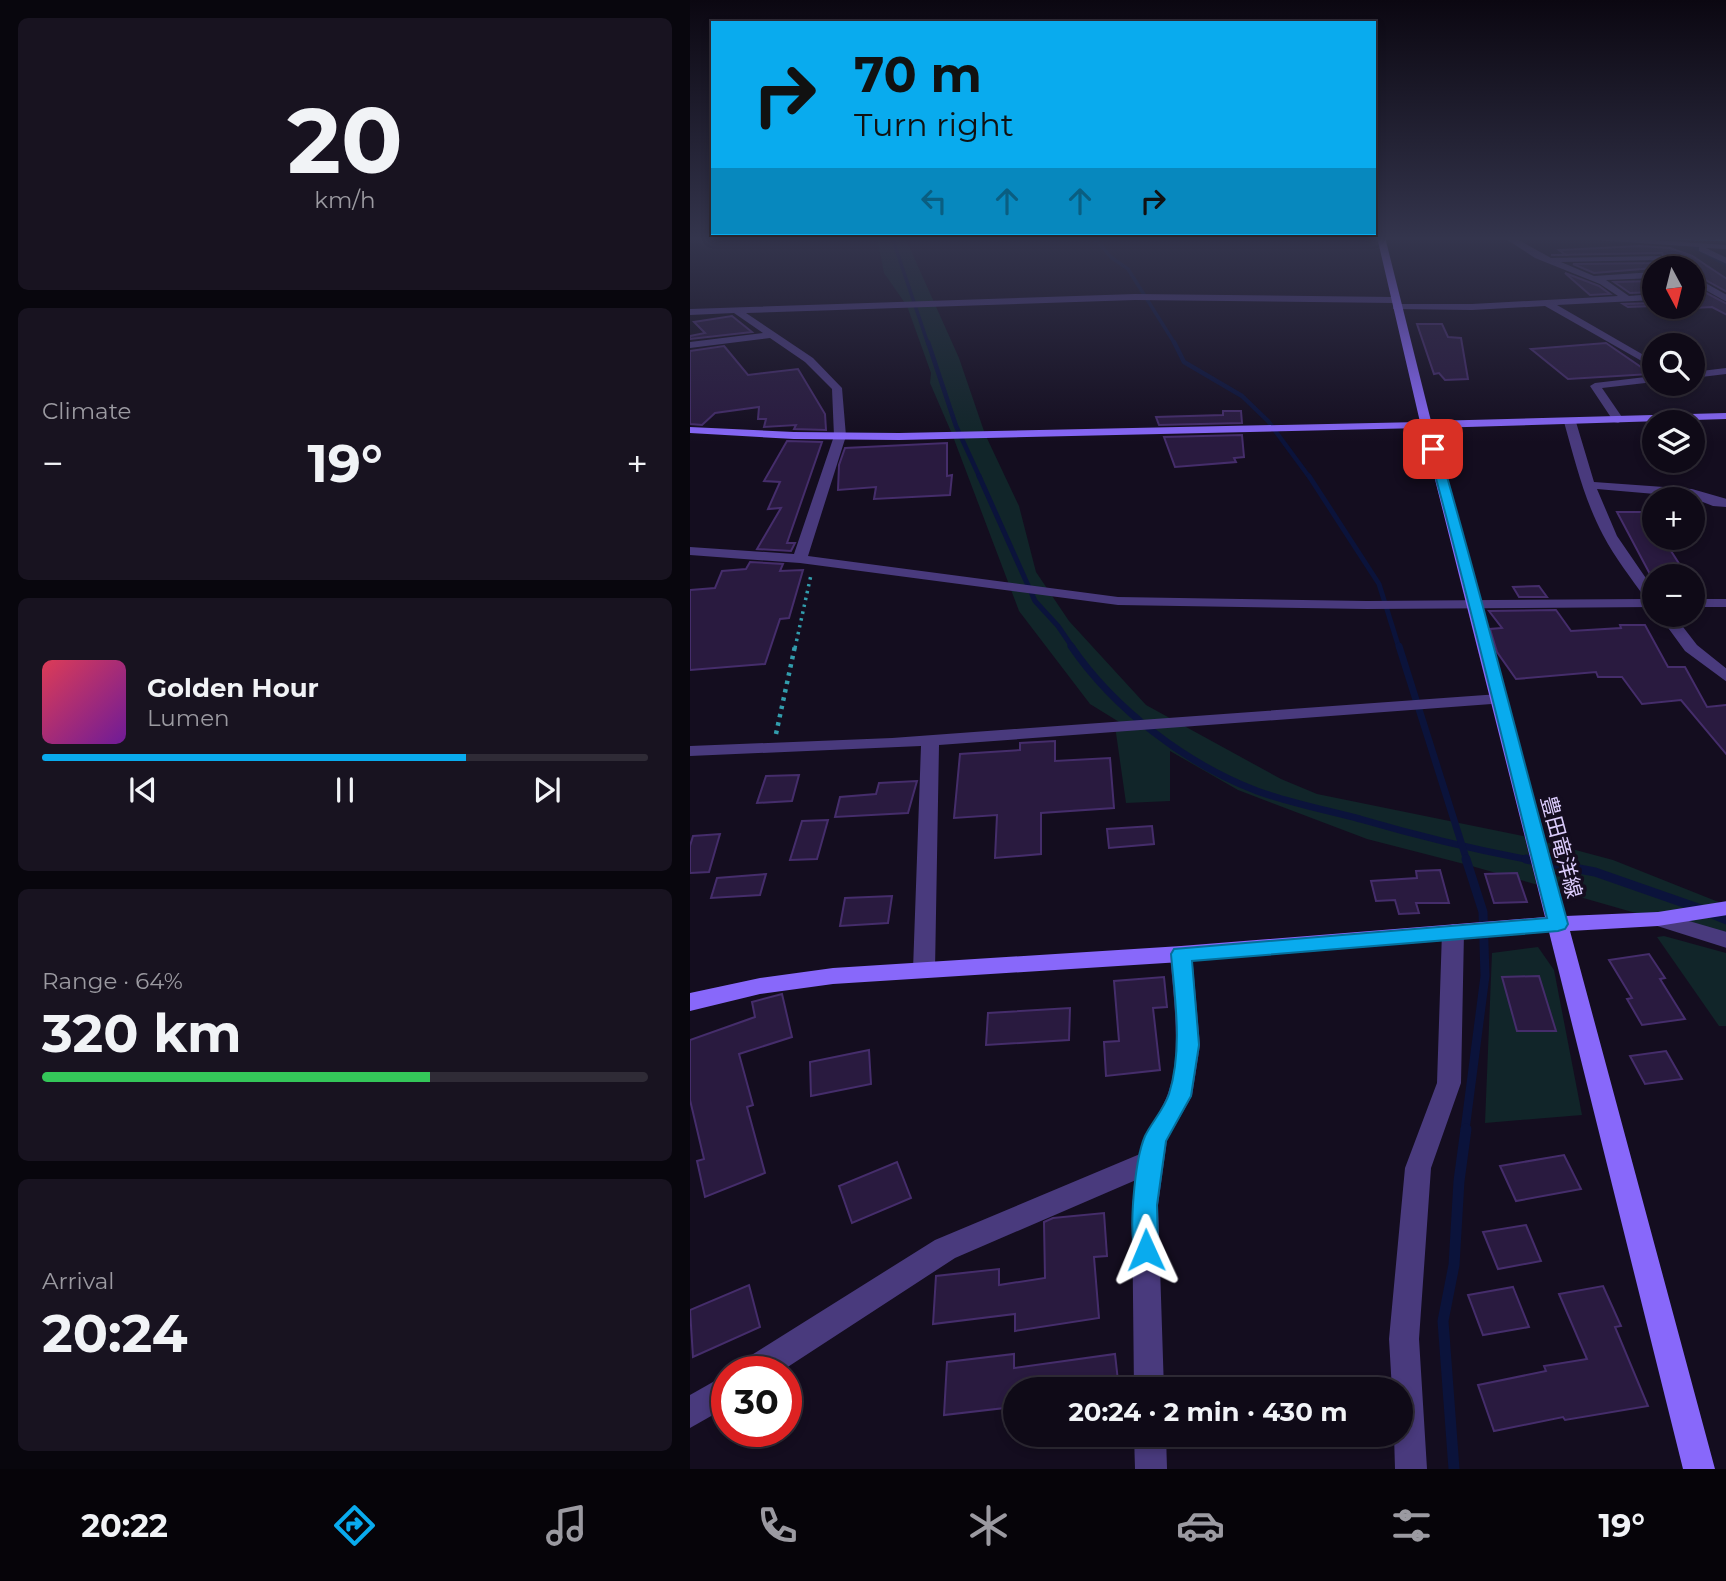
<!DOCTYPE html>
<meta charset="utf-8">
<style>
body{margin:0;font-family:Montserrat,"Noto Sans JP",sans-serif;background:#181320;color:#f1f3f6;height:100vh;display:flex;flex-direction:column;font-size:26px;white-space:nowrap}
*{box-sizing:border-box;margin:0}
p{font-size:23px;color:#9b9aa1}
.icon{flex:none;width:38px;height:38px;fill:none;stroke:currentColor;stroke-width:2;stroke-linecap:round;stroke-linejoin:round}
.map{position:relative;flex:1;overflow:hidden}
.drawer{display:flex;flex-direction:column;gap:18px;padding:18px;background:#08060d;width:690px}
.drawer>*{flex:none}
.top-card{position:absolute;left:21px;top:21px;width:665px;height:214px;border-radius:0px;box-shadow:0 4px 10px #0003,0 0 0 2px #2f2b36;background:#09abee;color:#111;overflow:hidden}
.needle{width:46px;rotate:173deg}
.controls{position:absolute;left:952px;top:256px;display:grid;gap:14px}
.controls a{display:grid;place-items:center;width:63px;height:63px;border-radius:50%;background:#0f0a17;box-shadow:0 4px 10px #0003,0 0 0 2px #2f2b36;font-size:35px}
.speed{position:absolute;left:21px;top:1356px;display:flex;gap:14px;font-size:35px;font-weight:700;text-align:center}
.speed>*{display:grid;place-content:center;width:91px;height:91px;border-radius:50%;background:#0f0a17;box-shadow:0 4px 10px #0003,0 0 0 2px #2f2b36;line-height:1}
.speed .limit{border:10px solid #d22;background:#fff;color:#111}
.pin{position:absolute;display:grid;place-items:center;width:60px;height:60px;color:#fff;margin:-30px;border-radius:14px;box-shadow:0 4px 10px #0006}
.me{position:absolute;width:77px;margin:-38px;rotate:359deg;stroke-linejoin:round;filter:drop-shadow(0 0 5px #0008)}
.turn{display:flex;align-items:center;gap:24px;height:147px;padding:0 28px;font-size:32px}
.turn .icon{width:91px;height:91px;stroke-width:2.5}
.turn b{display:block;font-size:49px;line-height:60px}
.lanes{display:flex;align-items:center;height:66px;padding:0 28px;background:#0003;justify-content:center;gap:35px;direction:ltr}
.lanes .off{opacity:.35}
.big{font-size:52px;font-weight:700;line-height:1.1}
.drawer .card{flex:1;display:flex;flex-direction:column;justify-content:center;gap:10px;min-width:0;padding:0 24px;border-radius:10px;background:#181320}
.drawer .dial{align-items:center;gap:0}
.dial b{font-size:91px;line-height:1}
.song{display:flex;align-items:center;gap:21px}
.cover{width:84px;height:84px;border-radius:10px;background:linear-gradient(135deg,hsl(350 70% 55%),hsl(280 70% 35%))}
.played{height:7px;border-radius:4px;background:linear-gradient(90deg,#09abee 70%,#2f2b36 70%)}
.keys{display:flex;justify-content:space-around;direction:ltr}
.heat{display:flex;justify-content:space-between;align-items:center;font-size:38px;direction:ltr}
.charge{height:10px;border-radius:5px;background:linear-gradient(90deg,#34c759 64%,#2f2b36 0)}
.trip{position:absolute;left:313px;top:1377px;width:410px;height:70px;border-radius:35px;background:#0f0a17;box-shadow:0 4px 10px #0003,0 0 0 2px #2f2b36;font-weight:700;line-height:70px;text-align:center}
.dock{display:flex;height:112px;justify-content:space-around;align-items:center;background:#060409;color:#9b9aa1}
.dock .icon{width:49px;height:49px}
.dock .selected{color:#09abee}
.dock b{font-size:32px;color:#f1f3f6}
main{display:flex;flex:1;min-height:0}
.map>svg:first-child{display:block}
.green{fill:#112529}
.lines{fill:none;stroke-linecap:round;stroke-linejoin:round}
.stream-far5{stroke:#0b133b;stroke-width:3.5}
.stream-far4{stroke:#0b133b;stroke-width:4.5}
.stream-far3{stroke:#0b133b;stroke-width:5}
.stream-far2{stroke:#0b133b;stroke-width:7}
.stream-far1{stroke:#0b133b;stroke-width:9}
.stream{stroke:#0b133b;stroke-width:11}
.building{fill:#291a3f;stroke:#452d6b;stroke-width:2}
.path-far1{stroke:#329dad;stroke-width:3.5;stroke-dasharray:2.5 4.5;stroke-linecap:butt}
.path{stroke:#329dad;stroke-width:4.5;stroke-dasharray:3.5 5;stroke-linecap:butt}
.street{fill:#493a7d;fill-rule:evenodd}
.secondary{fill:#8868fa;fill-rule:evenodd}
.rail-casing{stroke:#09abee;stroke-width:4.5}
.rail{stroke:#140d1f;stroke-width:2.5;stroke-dasharray:8;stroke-linecap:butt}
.route{fill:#09abee;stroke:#066f9b;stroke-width:2}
.labels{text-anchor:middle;stroke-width:7;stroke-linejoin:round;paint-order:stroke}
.street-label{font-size:21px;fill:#dccdfd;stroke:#140d1f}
</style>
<main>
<section class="drawer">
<div class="card dial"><b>20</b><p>km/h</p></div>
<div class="card"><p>Climate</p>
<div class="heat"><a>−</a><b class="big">19°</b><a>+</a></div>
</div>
<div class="card">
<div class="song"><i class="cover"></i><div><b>Golden Hour</b><p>Lumen</p></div></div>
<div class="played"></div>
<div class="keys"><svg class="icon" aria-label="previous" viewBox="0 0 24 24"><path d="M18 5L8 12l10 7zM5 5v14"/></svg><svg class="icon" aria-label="pause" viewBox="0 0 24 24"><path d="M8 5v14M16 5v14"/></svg><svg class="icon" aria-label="next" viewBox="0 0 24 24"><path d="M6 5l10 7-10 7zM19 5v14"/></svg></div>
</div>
<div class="card"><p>Range · 64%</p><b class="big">320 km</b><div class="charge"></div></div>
<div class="card"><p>Arrival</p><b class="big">20:24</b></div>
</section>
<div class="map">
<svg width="1037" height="1469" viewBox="0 0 1037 1469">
<rect width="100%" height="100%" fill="#140d1f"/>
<g class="green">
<path d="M187,237H214L218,244L269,358L295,434L329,506L346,572L379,621L456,705L591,779L627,794L833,836L923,860L1036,905V943L984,924L778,865L677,839L548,790L480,751V801L436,803L425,726L434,725L400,704L329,611L262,434L240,383L241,373L217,306L194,273Z"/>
<path d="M974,936L1036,953V1026H1029L967,937Z"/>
<path d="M848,947L864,970L892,1115L795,1123L802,953Z"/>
</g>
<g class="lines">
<g class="stream-far5">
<path d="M202,237L238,344"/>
<path d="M403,237L422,258L438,269L485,344"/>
<path d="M1002,246L1037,265"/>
</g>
<g class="stream-far4">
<path d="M238,342L266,426L290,478"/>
<path d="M484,342L494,362L552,396L578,421L620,478"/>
</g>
<g class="stream-far3">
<path d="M289,476L345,601L368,626L383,648"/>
<path d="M619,476L689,584L709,648"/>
</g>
<g class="stream-far2">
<path d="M381,646C424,709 496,764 567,791C600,803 636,810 670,819C728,836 786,850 845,861"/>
<path d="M709,646L777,861"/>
</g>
<g class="stream-far1">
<path d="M836,859L905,872L1011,909"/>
<path d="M1022,914L1037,920"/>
<path d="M775,1130L795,976L793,912L776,859"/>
</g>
<path class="stream" d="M764,1469L753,1321L764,1265L769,1181L776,1129"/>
</g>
<g class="building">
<path d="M950,246L980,248L1002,256L1037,279V292L1003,273V268H964L904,273L883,264L969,263L974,258L972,253L861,255H876L869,250Z"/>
<path d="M875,273L909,286L920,294L900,295Z"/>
<path d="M964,281V292L940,293L924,282Z"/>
<path d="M1003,286L1037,304V315L1022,307L968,310L963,306L938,307L933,304L964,303V306H1003Z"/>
<path d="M42,316L62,332L0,339V336L15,333L4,322Z"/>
<path d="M727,324H752L758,337L771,338L778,379L755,380L749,373L744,374Z"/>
<path d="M916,343L961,374L878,379L841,349Z"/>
<path d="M34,346L58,375L108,369L135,414L136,430L104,429L106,425L74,427L76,419H68L69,407L25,413L12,425L0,424V351Z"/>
<path d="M533,411H551L552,423L469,425L466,417L533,415Z"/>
<path d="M552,435L554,457L544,458L546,462L485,467L474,437Z"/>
<path d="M97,441L132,442L97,543H105L101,551L67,549L91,508L78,509L90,482L74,481Z"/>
<path d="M257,443V476L262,475L260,495L184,499L186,487L148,490L149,465L155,448Z"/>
<path d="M927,512H955L964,526V537H972L997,576H961Z"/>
<path d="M60,562L93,564L90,571L113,570L99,618L90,619L75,664L0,670V590L25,588L32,571L56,569Z"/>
<path d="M849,586L857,597H829L823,587Z"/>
<path d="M866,610L881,631L931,628L930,625H955L978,667H995L1017,707L1037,705V755L991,700L952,704L932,677H908L906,672L826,679L807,652L800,629L812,628L799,611Z"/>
<path d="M365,741V761L420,758L424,808L351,813V854L305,858L307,815L264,818L270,754L330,750V743Z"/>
<path d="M109,775L102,801L67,803L76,776Z"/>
<path d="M227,781L218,813L145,817L150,797L186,794L189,783Z"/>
<path d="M138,820L127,859L100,860L112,821Z"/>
<path d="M462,826L464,844L419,848L417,829Z"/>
<path d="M30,834L19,872L0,873V846L3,836Z"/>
<path d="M750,870L759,903H726L729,913L709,914L705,900L686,901L681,881L727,878L726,871Z"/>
<path d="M827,873L837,902L804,903L795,874Z"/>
<path d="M76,874L70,895L21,898L27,878Z"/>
<path d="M202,896L198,923L150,926L155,898Z"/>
<path d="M959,954L975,978L970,979L995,1019L952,1025L937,999L942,998L919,960Z"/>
<path d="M849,976L866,1031H827L812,977Z"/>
<path d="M474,977L477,1007L463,1008L470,1070L416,1076L414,1042L429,1041L424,981Z"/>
<path d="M92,994L102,1037L49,1054L63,1105L57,1107L75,1173L15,1197L7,1161L14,1159L0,1100V1040L65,1017L62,1002Z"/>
<path d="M380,1008L379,1040L296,1045L298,1013Z"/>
<path d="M179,1050L181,1084L121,1096L120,1062Z"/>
<path d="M976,1051L992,1079L955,1084L940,1056Z"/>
<path d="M874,1155L891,1189L826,1201L810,1166Z"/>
<path d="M207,1162L221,1198L162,1223L149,1186Z"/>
<path d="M414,1213L417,1256L404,1257L409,1318L325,1331V1314L243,1324L246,1276L309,1269V1285L355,1278L354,1222L363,1218Z"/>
<path d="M836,1225L851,1261L808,1269L793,1232Z"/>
<path d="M59,1285L70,1327L3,1357L0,1310Z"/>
<path d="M913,1286L931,1326L925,1327L958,1406L875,1420L873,1417L804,1431L788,1385L856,1371L854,1366L897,1359L869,1294Z"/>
<path d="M823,1287L839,1327L793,1335L778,1295Z"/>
<path d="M324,1354V1368L425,1354L429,1390H323V1407L254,1415L257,1362Z"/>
</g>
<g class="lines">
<path class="path-far1" d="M105,648L121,575"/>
<path class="path" d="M86,734L105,646"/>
<g class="street">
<path d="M799,237H919L1037,245V249L1016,248L1037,258V264L1009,251V247L890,239H827L861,258L972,256L969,260L871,262L904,276L964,272V278L916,280L939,296L964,294V300L867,305L964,361V368L855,306L782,310L703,309V305L706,304H782L928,296L910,284L845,258L816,239Z"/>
<path d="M1003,276L1037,295V302L1003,283Z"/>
<path d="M445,294L703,297L708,300L703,303L445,300L56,313L123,358L152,388L156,436L118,556L428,597L677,601L956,599C941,578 925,558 913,535C894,499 885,461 874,422L880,419L886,422L904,482L1002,489L1037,499V507L1023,506L1000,497L907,489L927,536L964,590V607L677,609L428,605L110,563L0,555V547L104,554L144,436L142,389L115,362L80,338L0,348V342L73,333L44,313L0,315V309Z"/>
<path d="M1037,368V374L1003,378V372Z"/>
<path d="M964,376V382L912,388L934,420L928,423L924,422L900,386L905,383Z"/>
<rect x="1003" y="599" width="34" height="8"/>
<path d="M968,614H983L1007,645L1037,669V682L995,651Z"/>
<path d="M809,694L815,695L817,699L815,703L249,745L245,970L242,976L234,978L226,976L223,970L231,746L0,756V746L202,738Z"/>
<path d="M968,912L1037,932V948L961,924L957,919L961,914Z"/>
<path d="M763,924L771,927L774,932L771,1083L741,1168L729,1339L737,1469H705L704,1435H710V1390H702L699,1339L715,1168L747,1083L752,932L755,927Z"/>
<path d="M491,946L499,948L502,954L510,1045L502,1096L477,1140L468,1205L474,1390H444L442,1205L446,1180L265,1258L90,1372H48L52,1361L245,1240L450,1154C454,1131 469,1117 477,1096C493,1058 483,995 480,954L483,948Z"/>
<path d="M37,1374V1407L0,1428V1395Z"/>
<path d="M444,1435H476L477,1469H445Z"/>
</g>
<path class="secondary" d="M687,237H695L741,421L1037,413V419L743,428L876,916L968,912L1037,901V915L968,926L880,931L1025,1469H993L859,932L491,962L143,984L70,994L0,1011V993L70,978L143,968L491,946L855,917L732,428L209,440L104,439L0,433V427L104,432L209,433L730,422Z"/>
<g class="rail-casing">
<path id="rail" d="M970,237L1037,239"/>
</g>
<use href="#rail" class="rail"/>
</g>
<linearGradient id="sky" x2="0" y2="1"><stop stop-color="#0b0711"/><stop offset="0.54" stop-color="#34354d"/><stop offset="1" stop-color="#34354d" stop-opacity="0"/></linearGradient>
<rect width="1037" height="442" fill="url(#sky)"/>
<path class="route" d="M739,446L749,449C795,606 834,766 878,924L875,929L868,931L502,961L509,1045L501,1096L476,1141L467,1205L468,1250L465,1258L456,1262L447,1258C437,1236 445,1159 455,1136C462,1122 474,1109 479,1094C493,1049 485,1000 481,954L484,949L857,918C817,762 781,604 738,449Z"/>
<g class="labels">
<g class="street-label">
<text transform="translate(871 847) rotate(75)" y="7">豊田竜洋線</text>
</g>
</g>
</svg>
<div class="controls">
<a><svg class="needle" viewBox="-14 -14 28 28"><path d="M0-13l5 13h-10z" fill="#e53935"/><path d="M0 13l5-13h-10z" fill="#9b9aa1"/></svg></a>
<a><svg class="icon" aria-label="search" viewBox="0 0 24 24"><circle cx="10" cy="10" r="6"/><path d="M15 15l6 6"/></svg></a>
<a><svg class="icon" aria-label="layers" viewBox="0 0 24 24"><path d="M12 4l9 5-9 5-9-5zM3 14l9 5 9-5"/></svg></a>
<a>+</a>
<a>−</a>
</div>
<div class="speed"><div class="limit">30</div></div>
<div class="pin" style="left:743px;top:449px;background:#d93025"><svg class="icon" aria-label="arrive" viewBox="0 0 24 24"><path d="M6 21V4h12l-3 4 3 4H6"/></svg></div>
<svg class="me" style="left:456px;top:1250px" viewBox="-20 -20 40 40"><path d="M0-17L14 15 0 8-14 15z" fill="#09abee" stroke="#fff" stroke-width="4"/></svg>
<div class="trip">20:24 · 2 min · 430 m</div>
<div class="top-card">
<div class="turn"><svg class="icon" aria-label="right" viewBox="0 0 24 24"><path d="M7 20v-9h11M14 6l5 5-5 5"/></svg><div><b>70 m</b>Turn right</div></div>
<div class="lanes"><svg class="icon off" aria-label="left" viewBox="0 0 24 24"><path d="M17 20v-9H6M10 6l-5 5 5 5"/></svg><svg class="icon off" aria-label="ahead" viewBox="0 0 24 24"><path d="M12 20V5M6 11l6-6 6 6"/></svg><svg class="icon off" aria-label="ahead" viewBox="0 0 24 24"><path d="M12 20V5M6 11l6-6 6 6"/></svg><svg class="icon" aria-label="right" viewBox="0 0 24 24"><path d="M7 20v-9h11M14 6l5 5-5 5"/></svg></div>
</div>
</div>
</main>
<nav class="dock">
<b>20:22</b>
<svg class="icon selected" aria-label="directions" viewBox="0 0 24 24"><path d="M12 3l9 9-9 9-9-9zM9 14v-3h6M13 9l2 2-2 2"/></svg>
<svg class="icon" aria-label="music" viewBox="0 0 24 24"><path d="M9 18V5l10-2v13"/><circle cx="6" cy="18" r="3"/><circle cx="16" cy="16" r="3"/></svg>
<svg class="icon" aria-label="phone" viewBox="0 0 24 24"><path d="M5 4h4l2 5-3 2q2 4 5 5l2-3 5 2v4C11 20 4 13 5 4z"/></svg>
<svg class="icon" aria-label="climate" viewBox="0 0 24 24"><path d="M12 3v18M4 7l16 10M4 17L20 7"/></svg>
<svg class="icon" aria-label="car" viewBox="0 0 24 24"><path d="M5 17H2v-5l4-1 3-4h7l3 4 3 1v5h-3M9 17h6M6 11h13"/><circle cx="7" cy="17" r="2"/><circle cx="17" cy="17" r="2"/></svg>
<svg class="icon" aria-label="filters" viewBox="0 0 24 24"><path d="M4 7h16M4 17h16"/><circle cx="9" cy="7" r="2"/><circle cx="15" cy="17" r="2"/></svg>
<b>19°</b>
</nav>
